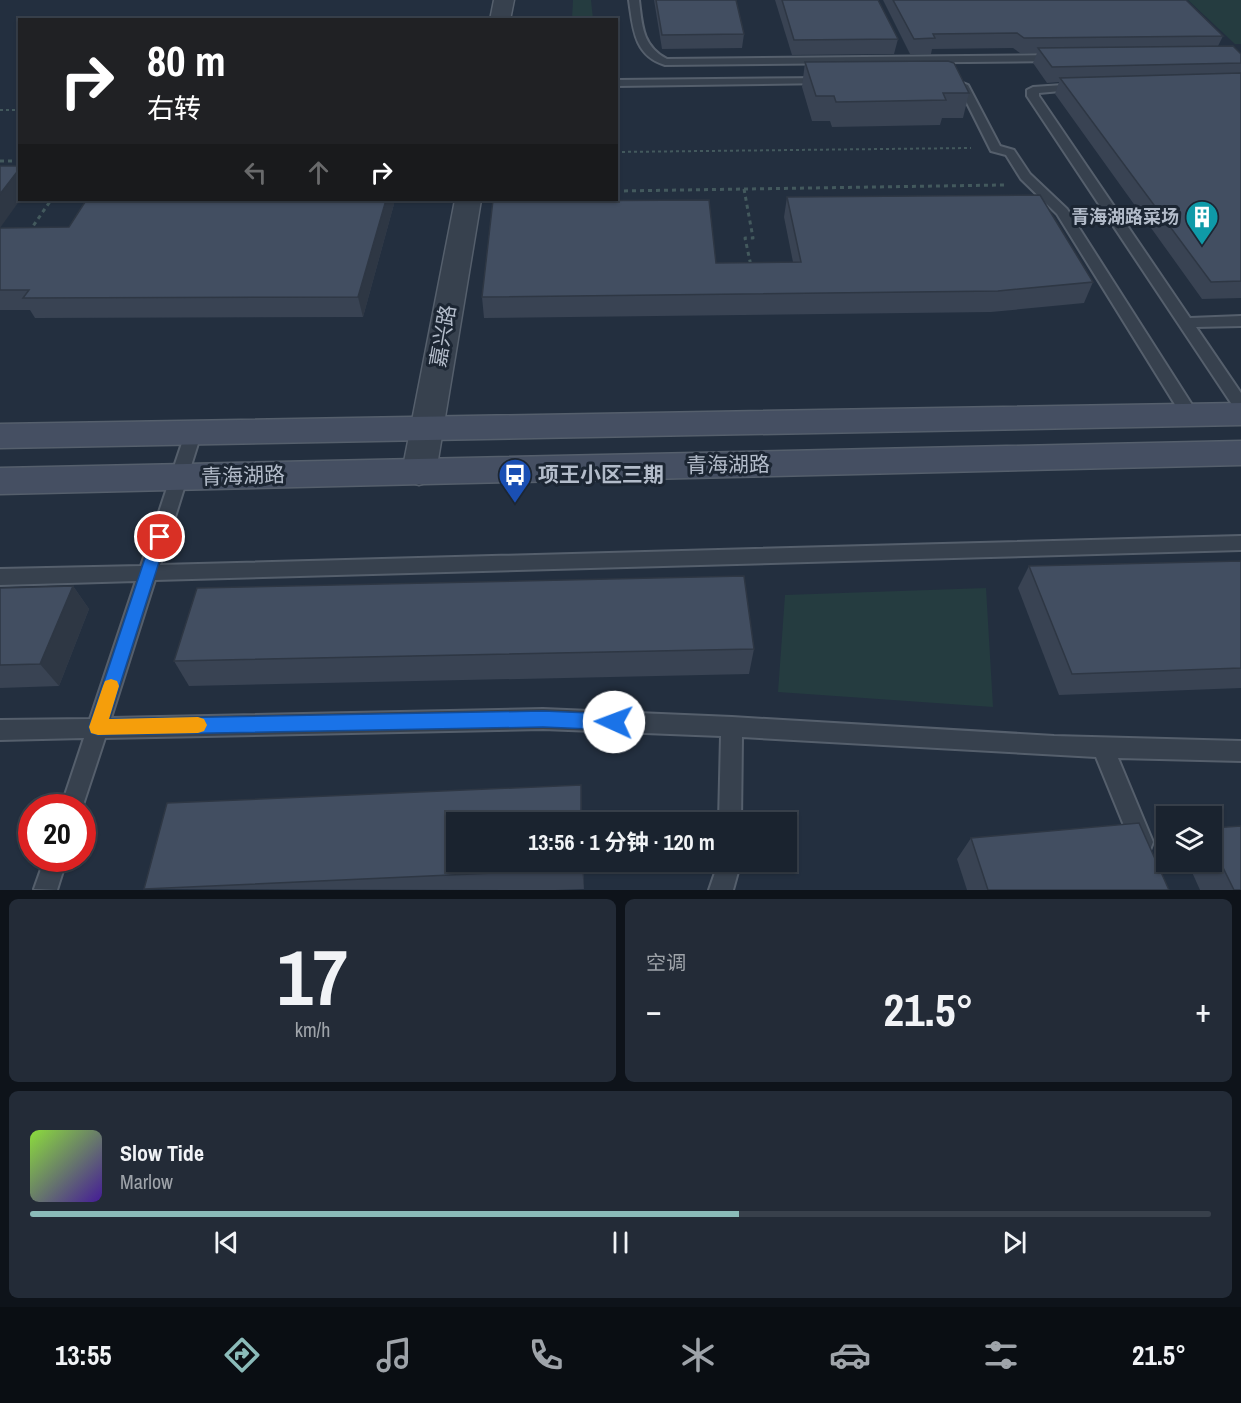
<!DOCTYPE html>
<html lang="zh">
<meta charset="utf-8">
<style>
body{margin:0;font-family:"Archivo Narrow","Noto Sans SC",sans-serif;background:#232b37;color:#f1f3f6;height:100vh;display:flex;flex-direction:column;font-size:22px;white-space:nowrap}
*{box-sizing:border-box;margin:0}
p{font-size:20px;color:#9fa4aa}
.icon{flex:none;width:33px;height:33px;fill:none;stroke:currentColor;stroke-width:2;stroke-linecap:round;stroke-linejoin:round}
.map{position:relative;height:890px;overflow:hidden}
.sheet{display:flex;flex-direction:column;gap:9px;padding:9px;background:#0e131a;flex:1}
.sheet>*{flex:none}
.top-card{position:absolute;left:18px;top:18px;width:600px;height:183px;border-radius:0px;box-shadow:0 2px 4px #0004,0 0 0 2px #38404b;background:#202124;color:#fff;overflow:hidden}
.tools{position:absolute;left:1156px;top:806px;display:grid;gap:12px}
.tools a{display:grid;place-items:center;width:66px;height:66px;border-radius:0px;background:#1a232f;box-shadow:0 2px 4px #0004,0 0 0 2px #38404b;font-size:30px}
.speed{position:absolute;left:18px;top:794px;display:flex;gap:12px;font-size:30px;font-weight:700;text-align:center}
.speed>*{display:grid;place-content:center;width:78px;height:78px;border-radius:50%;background:#1a232f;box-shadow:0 2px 4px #0004,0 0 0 2px #38404b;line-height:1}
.speed .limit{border:9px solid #d22;background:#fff;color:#111}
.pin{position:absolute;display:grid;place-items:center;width:51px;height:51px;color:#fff;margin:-26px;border:3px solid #fff;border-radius:50%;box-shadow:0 2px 6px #0007}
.me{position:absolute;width:66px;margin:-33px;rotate:272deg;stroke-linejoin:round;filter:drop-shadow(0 0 4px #0008)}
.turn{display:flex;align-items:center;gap:21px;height:126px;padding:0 30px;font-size:27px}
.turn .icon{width:78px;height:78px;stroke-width:2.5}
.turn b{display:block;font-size:42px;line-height:51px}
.lanes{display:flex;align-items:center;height:57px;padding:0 30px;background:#0003;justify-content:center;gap:30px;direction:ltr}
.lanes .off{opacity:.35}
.big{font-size:45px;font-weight:700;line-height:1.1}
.sheet .widget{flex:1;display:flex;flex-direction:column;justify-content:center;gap:9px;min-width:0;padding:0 21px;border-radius:9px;background:#232b37}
.sheet .dial{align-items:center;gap:0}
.dial b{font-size:78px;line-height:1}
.song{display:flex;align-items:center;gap:18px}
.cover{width:72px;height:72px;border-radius:9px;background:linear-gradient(135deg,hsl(90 70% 55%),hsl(260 70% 35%))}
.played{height:6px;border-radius:3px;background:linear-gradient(90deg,#8bbbb9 60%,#38404b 60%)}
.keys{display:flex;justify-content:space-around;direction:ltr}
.heat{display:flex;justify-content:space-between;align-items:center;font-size:33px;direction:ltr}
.sheet .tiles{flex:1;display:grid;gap:9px;grid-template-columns:1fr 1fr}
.widget:last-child{grid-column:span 2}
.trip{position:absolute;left:446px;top:812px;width:351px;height:60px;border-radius:0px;background:#1a232f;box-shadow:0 2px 4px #0004,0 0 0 2px #38404b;font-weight:700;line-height:60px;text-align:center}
.dock{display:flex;height:96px;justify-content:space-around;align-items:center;background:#0a0e13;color:#9fa4aa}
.dock .icon{width:42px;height:42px}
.dock .selected{color:#8bbbb9}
.dock b{font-size:27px;color:#f1f3f6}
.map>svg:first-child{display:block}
.green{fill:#253c40}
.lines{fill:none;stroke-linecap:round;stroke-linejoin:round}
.lane-casing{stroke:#555f6c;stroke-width:4}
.street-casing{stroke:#555f6c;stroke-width:3}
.secondary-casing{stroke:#555f6c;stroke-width:3}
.path-far1{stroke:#43595d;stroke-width:2;stroke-dasharray:3 3;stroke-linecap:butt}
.path{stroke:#43595d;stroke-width:3;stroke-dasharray:4 4;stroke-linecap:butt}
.lane{fill:#37414e;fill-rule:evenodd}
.street{fill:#37414e;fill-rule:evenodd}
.secondary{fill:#454f62;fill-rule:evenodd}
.wall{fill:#394353}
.shaded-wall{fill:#2e3744}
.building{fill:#424e61;stroke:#2e3744;stroke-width:1.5}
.route{fill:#1a73e8;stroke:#114b97;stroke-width:1.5}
.slow{fill:#f59e0b}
.labels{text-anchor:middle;stroke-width:6;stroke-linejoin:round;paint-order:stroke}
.far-poi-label{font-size:18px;font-weight:bold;fill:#b3bcca;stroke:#1c2633;text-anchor:end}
.street-label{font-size:21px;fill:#b3bcca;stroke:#1c2633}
.poi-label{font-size:21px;font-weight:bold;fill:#b3bcca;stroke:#1c2633;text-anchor:start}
</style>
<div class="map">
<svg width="1241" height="890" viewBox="0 0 1241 890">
<rect width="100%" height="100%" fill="#232f3f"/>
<g class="green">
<path d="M573,0H591L593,19H572Z"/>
<path d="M1188,0H1241V44H1235Z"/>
<path d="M986,588L993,707L778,692L785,595Z"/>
</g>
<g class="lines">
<g class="lane-casing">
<g id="lane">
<path d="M629,0H639C642,25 642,46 667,59L1057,55L1062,58L1057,61L665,65C634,56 633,28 629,0Z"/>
<path d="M826,78L831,81L830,83L616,86V80Z"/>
<path d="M953,79L968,85L1000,146L1014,150L1030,174L1067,209L1196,411L1198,415L1196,419H1184L1057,214L1021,179L1006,155L991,151L960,89L948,82Z"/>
<path d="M1078,84L1083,87L1082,89L1039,93V96L1190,318L1241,316V326L1196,327L1241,393V411L1235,409L1027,96V90L1033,87Z"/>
<path d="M193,428L199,430L201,434L160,565L1241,536V550L155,580L111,718L543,709L732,717L1054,736L1241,741V761L1118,758L1153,842L1150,850L1142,853L1134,850L1096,757L742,737L741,822H719L721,736L543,729L105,738L82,808L61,807L84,738L0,740V720L90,719L136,581L0,585V569L141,566L185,434L187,430Z"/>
<path d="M45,858H67L57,890L34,889Z"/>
<path d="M719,861H741L733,890H709Z"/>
</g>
</g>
<g class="street-casing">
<g id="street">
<path d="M494,0H514L510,20H490Z"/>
<path d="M455,200H481L436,472L431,481L419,485L407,481L402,472Z"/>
</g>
</g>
<g class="secondary-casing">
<g id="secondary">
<path d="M1241,403V425L0,448V424Z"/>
<path d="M1241,441V465L0,494V468Z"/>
</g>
</g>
<g class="path-far1">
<path d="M0,110H20"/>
<path d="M616,152L971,148"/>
</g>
<g class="path">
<path d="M0,161H20"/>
<path d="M744,189L753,238H745L751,266"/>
<path d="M616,191L1004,185"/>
<path d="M29,232L51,200"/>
</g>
<use href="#lane" class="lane"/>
<use href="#street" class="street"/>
<use href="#secondary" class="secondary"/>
</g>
<g class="wall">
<path d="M654,0H736L744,34L742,48L662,49Z"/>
<path d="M775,0H878L898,39L894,54L792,55Z"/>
<path d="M883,0H1186L1223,36L1218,46L1241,54V298L1202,299L1055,94L1059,82L1047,83L1033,63L1037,53H1020L1013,48L932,49L931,54H910Z"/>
<path d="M805,62L969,93L963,118H942L940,125L832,127L830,121H812L802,87Z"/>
<path d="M787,197L1093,282L1084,303L991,312L484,318L482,297L493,200H529V201L716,263L793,262L784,217Z"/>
<path d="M270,200H394V204L363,317L35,318L30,310H0V228L69,227Z"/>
<path d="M1241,561V688L1059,695L1018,588L1029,566Z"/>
<path d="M73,586L89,609L59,686L0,688V588Z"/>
<path d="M754,649L749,674L189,686L174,661Z"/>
<path d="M582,807L456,861H583L584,889L556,890L144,889Z"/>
<path d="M1212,828L1241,890H1200L1187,861H1212Z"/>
<path d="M971,838L1169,890H967L957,859Z"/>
</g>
<g class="shaded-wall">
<path d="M20,168V200L0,228V194Z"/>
<path d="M386,200H394V204L363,317L358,297Z"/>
<path d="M73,586L89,609L59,686L40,664Z"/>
<path d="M581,785L582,807L583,822H581Z"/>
<path d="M582,861H583L584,889L582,869Z"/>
</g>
<g class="building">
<path d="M656,0H736L744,34L662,35Z"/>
<path d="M782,0H878L898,39L794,40Z"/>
<path d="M893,0H1186L1223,36L1024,38L1017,33L933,34L935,38L914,39Z"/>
<path d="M1233,46L1241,54V63L1052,67L1038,48Z"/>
<path d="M948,61L954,63L969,93H943L946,100L836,102L834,96H816L805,62Z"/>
<path d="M1241,73V281L1211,282L1060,78Z"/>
<path d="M0,166H20V168L0,194Z"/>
<path d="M1040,195L1093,282L998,291L482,297L493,200H525V201L709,200L716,263L801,262L787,197Z"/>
<path d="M270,200H386L358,297L23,298L29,290H0V228L69,227L85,202Z"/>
<path d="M1241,561V668L1072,674L1029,566Z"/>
<path d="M744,576L754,649L174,661L197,588Z"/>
<path d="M73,586L40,664L0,665V588Z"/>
<path d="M581,785V822H456V861H582V869L144,889L167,803Z"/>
<path d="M1139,823L1169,890H988L971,838Z"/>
<path d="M1241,826V890H1234L1212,845V828Z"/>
</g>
<path class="route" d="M160,531L165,533L167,537L109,719L543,711L614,714L620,716L623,722L620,728L614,730L543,727L98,735L91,733L89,727L152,537L154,533Z"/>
<path class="slow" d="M111,679L117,681L119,686L109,719L198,717L204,719L207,725L204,731L198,733L98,735L91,733L89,727L103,686L105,681Z"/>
<defs>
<g id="building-pin" transform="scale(1.725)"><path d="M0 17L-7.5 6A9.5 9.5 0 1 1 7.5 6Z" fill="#0f9aa8" stroke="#1c2633"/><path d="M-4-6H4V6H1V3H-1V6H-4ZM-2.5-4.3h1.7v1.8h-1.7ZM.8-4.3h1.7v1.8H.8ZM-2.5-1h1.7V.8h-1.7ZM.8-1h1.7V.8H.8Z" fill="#fff"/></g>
<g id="bus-pin" transform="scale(1.725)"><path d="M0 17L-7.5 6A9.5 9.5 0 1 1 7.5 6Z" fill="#1a4fb4" stroke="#1c2633"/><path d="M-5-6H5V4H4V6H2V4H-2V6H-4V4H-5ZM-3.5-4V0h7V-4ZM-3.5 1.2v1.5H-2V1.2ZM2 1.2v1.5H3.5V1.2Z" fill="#fff"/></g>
</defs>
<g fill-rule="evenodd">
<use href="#building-pin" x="1202" y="217"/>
<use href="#bus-pin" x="515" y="475"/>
</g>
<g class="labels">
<g class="far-poi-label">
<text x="1179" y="223">青海湖路菜场</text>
</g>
<g class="street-label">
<text transform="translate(443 336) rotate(-80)" y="7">嘉兴路</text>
<text transform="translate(728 465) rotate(-1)" y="7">青海湖路</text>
<text transform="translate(243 476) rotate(-2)" y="7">青海湖路</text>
</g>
<g class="poi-label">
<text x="538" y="482">项王小区三期</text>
</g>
</g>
</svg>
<div class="tools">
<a><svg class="icon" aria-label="layers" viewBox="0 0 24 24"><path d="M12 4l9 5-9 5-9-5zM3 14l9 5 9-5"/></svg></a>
</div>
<div class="speed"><div class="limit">20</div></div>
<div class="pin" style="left:160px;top:537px;background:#d93025"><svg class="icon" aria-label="arrive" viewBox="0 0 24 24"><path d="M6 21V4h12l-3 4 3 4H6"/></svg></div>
<svg class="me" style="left:614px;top:722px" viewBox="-20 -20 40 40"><circle r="19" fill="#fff"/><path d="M0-13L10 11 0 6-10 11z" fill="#1a73e8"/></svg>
<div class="trip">13:56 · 1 分钟 · 120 m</div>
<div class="top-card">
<div class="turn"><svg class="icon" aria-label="right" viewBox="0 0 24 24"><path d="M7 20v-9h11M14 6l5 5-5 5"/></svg><div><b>80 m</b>右转</div></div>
<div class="lanes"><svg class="icon off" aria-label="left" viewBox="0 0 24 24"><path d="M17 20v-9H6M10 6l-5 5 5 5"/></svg><svg class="icon off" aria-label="ahead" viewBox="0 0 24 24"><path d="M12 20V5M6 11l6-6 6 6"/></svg><svg class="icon" aria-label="right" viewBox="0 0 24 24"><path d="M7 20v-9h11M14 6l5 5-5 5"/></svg></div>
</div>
</div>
<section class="sheet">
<div class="tiles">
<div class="widget dial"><b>17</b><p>km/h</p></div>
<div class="widget"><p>空调</p>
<div class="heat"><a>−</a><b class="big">21.5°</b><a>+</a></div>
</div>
<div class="widget">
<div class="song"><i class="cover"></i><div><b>Slow Tide</b><p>Marlow</p></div></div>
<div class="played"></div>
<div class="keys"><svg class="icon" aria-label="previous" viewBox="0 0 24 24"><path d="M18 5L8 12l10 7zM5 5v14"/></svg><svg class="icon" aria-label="pause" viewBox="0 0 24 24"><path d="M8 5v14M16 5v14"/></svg><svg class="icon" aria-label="next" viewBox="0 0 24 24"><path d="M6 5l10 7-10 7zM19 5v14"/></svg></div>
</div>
</div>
</section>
<nav class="dock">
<b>13:55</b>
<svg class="icon selected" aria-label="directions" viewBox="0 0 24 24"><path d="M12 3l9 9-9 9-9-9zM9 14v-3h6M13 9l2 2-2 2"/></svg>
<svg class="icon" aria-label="music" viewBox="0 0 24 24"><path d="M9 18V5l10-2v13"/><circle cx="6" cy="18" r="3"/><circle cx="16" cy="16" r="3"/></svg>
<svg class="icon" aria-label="phone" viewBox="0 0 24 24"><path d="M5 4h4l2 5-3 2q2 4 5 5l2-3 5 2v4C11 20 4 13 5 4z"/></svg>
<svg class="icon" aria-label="climate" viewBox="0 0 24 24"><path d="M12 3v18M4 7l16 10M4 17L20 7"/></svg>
<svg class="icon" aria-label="car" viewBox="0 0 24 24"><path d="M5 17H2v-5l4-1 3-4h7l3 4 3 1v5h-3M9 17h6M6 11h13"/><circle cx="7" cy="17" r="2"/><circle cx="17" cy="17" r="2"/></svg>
<svg class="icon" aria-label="filters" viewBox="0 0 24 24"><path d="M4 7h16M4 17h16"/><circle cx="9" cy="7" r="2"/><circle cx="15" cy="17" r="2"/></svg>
<b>21.5°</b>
</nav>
